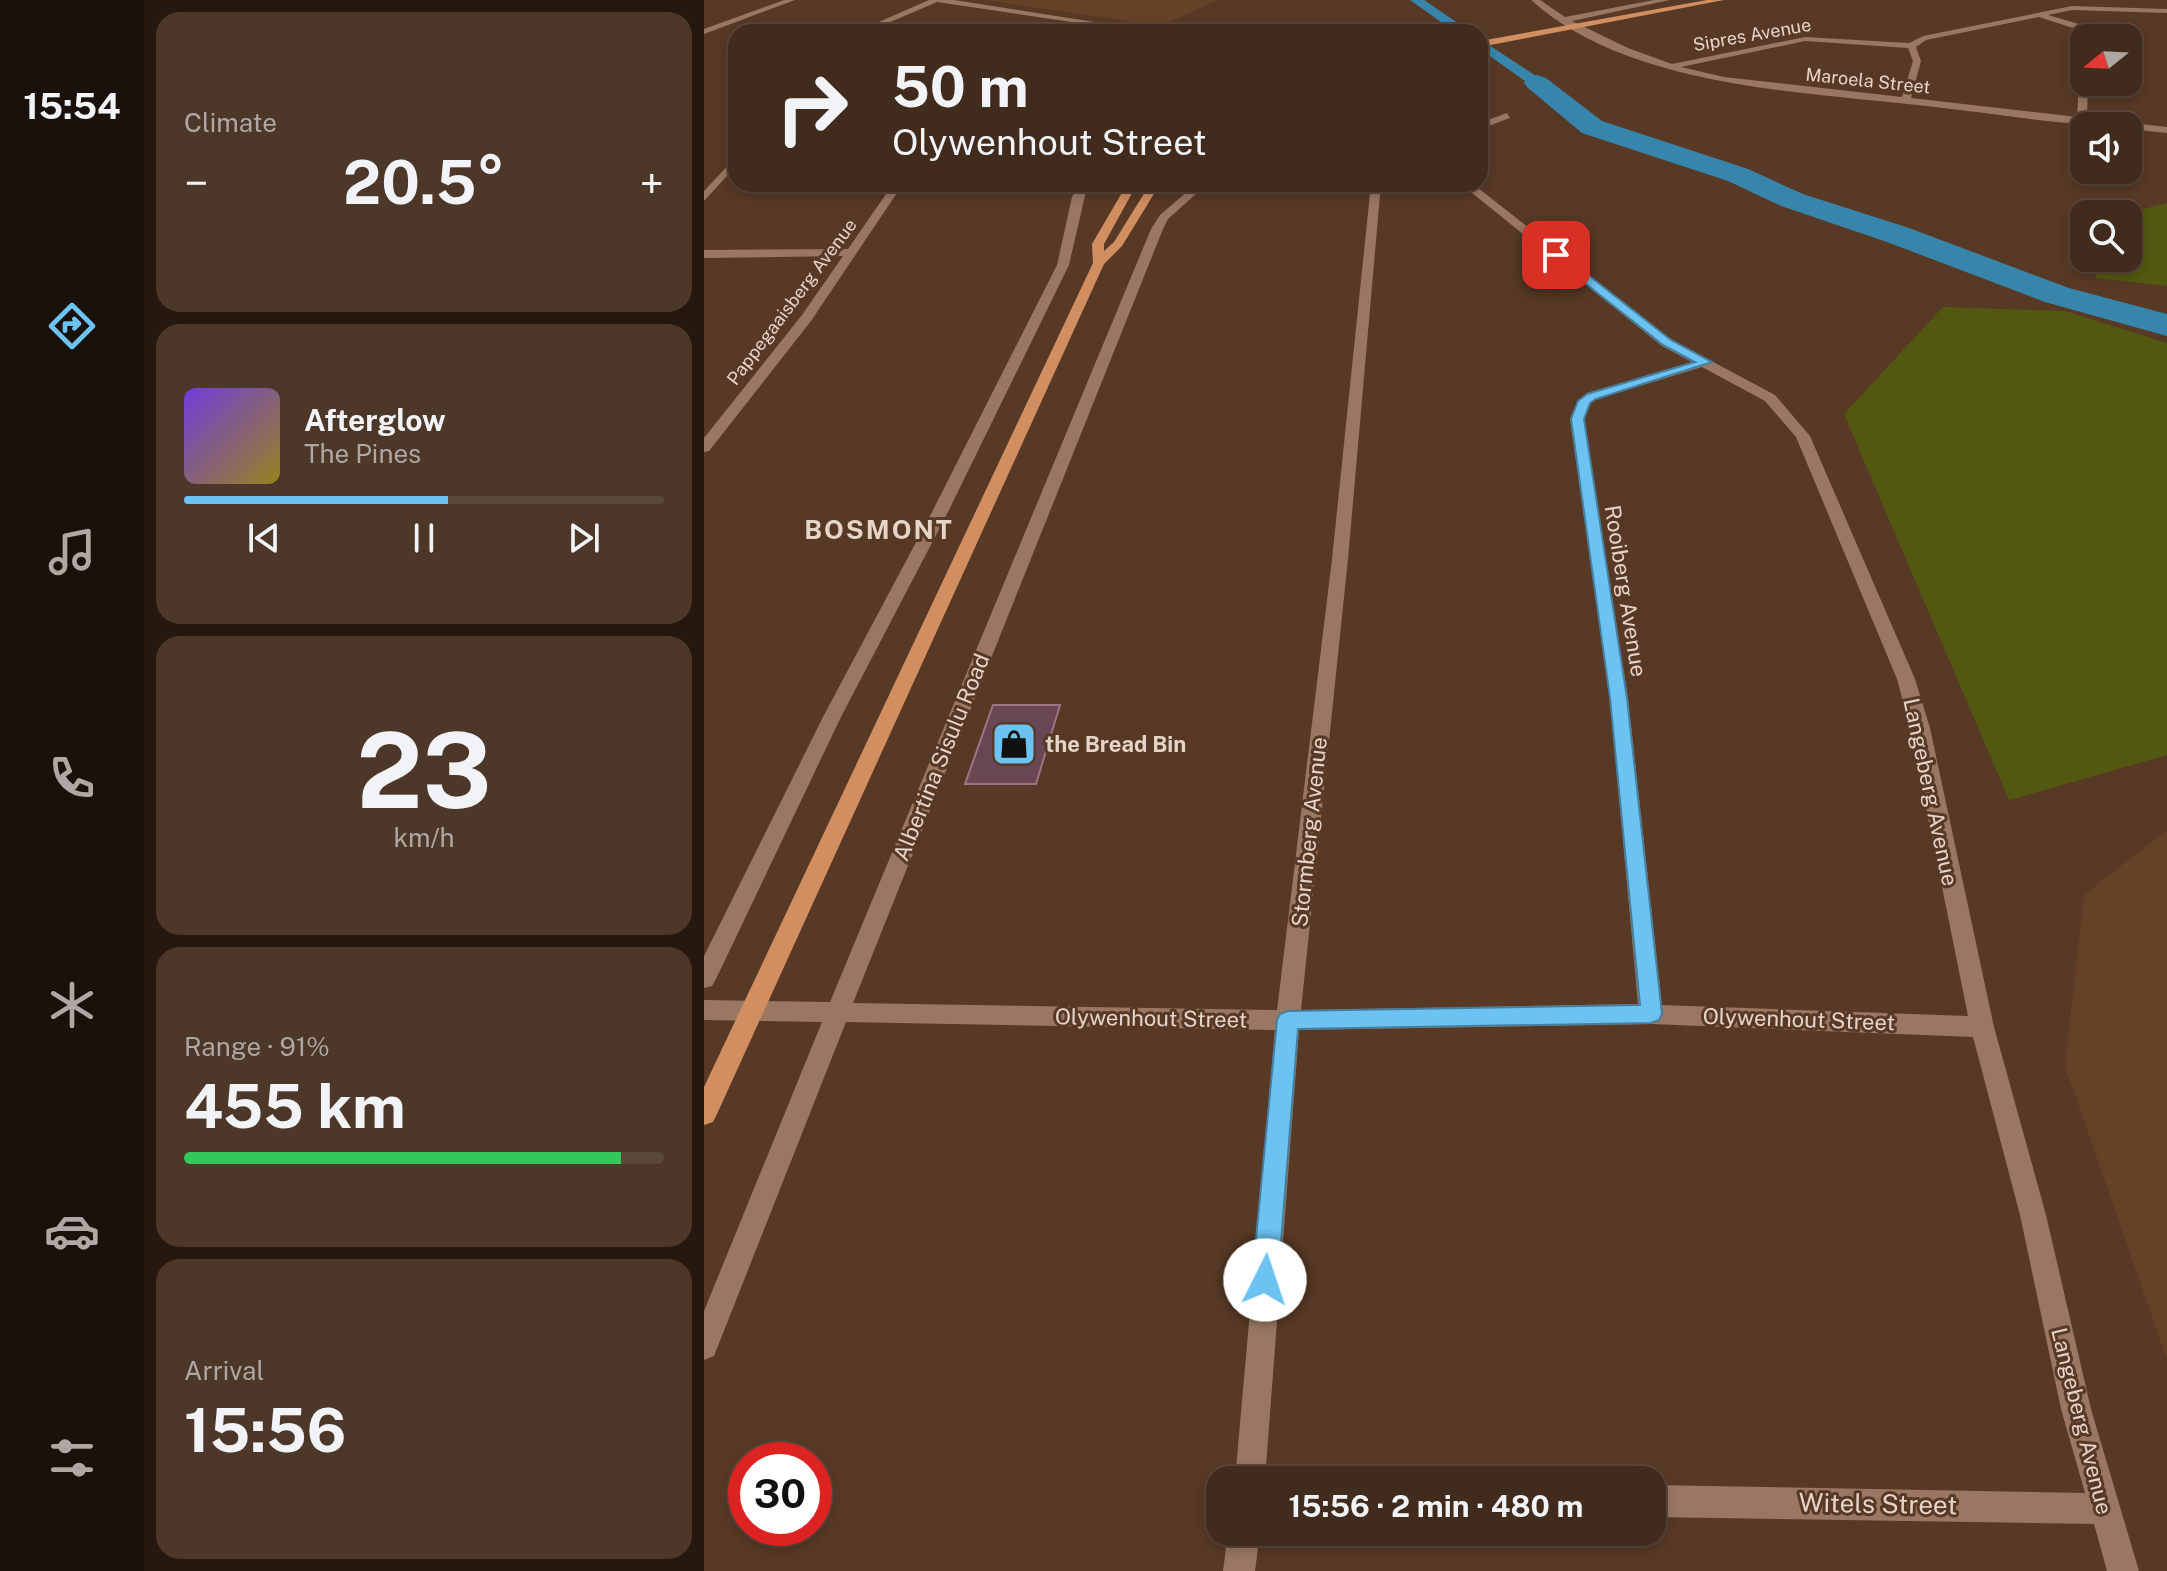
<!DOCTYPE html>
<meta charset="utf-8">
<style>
body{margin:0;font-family:"Public Sans",sans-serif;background:#4c3729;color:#f1f3f6;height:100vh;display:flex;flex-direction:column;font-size:30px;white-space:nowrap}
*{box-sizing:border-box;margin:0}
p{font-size:26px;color:#aea7a3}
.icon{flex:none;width:44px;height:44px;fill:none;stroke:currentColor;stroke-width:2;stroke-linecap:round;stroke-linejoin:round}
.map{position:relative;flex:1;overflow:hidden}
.sheet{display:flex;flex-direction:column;gap:12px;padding:12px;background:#24180f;width:560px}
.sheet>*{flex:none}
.banner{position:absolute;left:24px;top:24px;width:760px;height:168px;border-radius:24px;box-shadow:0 4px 12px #0003,0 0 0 2px #5a473b;background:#412b1c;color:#f1f3f6;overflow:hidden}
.needle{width:52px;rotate:252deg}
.fabs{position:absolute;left:1366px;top:24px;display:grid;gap:16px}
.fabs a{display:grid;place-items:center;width:72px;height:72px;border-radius:16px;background:#412b1c;box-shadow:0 4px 12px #0003,0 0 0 2px #5a473b;font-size:40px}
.speed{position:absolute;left:24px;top:1442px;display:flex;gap:16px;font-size:40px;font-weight:700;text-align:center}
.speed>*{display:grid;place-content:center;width:104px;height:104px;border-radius:50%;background:#412b1c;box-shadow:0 4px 12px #0003,0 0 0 2px #5a473b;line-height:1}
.speed .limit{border:12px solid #d22;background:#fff;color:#111}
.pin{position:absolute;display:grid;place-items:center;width:68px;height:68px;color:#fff;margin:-34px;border-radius:16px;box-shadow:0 4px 12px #0006}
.me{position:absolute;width:88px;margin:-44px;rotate:4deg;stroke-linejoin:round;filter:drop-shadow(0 0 6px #0008)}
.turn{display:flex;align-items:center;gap:28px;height:168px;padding:0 32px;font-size:36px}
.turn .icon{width:104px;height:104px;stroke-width:2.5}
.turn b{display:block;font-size:56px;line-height:68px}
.big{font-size:60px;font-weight:700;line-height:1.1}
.sheet .widget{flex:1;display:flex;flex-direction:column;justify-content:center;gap:12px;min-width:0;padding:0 28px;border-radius:24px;background:#4c3729}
.sheet .dial{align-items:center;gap:0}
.dial b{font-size:104px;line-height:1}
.song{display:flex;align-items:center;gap:24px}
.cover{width:96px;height:96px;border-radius:12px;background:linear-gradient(135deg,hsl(260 70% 55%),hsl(50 70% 35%))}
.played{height:8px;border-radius:4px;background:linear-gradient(90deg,#6cc3f2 55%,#5a473b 55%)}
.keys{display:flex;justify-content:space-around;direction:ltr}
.heat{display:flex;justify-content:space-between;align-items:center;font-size:44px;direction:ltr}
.charge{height:12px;border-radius:6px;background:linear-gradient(90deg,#34c759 91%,#5a473b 0)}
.trip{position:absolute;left:502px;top:1466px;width:460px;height:80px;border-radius:24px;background:#412b1c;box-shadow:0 4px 12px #0003,0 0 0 2px #5a473b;font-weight:700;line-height:80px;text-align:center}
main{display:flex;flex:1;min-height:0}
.dock{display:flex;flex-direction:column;width:144px;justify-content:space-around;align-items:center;background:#1a110b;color:#aea7a3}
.dock .icon{width:56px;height:56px}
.dock .current{color:#6cc3f2}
.dock b{font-size:36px;color:#f1f3f6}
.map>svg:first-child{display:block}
.built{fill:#654128}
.green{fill:#525811}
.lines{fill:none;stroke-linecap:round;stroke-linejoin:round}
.canal{fill:#3885ac;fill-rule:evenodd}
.river{fill:#3885ac;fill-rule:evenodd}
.building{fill:#694654;stroke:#9c7584;stroke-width:2}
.minor{fill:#997762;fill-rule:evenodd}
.major{fill:#d18e61;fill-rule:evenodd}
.route{fill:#6cc3f2;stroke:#467f9d;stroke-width:2}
.labels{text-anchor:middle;stroke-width:6;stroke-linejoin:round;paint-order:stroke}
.far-street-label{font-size:18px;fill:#e7d4c8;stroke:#573925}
.street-label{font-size:22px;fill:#e7d4c8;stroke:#573925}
.poi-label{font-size:22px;font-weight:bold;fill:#e7d4c8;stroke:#573925;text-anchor:start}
.far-district-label{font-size:26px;font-weight:bold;letter-spacing:2px;fill:#e7d4c8;stroke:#573925}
.near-street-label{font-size:26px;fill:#e7d4c8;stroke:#573925}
</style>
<main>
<nav class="dock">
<b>15:54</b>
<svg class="icon current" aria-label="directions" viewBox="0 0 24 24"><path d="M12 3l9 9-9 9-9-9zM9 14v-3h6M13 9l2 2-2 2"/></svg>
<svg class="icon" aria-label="music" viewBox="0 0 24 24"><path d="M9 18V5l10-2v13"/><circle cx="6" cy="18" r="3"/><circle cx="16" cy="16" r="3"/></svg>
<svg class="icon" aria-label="phone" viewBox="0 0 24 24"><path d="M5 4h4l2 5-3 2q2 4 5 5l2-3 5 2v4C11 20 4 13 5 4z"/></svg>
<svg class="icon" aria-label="climate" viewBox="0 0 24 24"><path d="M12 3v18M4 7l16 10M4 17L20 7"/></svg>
<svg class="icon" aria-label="car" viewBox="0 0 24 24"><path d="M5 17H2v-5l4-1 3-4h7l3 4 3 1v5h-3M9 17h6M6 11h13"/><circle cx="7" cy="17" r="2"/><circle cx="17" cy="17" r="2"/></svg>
<svg class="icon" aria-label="filters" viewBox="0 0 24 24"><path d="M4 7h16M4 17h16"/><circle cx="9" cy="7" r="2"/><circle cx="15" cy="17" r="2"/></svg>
</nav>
<section class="sheet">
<div class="widget"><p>Climate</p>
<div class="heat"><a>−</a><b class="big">20.5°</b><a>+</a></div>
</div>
<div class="widget">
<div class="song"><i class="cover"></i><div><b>Afterglow</b><p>The Pines</p></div></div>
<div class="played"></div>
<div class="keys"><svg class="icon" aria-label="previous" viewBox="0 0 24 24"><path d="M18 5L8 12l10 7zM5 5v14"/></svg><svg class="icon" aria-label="pause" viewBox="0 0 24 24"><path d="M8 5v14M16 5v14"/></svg><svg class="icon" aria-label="next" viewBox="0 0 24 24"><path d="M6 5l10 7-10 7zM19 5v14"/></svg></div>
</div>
<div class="widget dial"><b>23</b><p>km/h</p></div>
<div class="widget"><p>Range · 91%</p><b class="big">455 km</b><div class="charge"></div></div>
<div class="widget"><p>Arrival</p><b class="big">15:56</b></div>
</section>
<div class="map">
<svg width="1463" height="1571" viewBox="0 0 1463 1571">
<rect width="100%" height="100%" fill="#573925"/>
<g class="built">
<path d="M279,0H514L457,26Z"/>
<path d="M1463,830V1360L1361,1066L1380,895Z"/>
</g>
<g class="green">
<path d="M1463,203V286L1391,278L1398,258H1424V214H1419Z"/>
<path d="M1239,307L1361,311L1463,343V755L1305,800L1140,414Z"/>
</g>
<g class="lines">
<g class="canal">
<path d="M706,0H720L767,32H751Z"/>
<path d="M776,39L838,80V86H828L776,49Z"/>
</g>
<path class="river" d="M833,75L842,78L898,121L1044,169L1099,194L1205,228L1365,288L1463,314V336L1341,302L1183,242L1077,206L1024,181L878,133L824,88L820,83L824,78Z"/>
</g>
<path class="building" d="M289,705H356L332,784H261Z"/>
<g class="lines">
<g class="minor">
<path d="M80,0H91L0,34V29Z"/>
<path d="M225,0H250L455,32H434L233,2L163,32H152Z"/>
<path d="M827,0H836L861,17L950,0H966L868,21L924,48L968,64L1101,37L1205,43L1219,36L1368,6L1463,9V13L1368,10L1344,15L1378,25L1385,38L1380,40L1372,29L1335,17L1222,40L1212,47L1217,61L1207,98L1373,117L1376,68L1380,65V82H1384L1383,118L1463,127V133L1424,129V126C1360,126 1295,114 1231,107C1105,92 925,89 827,0ZM1101,41L1204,48L1209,61L1198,97L1020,77L977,67Z"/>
<path d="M803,113L806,118L776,129V123Z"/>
<path d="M32,157V166L0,201V191Z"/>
<path d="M189,184H199L107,321L5,451L0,452V438L98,315L139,256L0,258V250L144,249Z"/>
<path d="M290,184H300L297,194L288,192Z"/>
<path d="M374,184H449L453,187L448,190L383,187L365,265L243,514L137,717L12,979L8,986L0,988V956L119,717L227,514L353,265L368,197Z"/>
<path d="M492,184H503L464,219L459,229L149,1003L573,1010L628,559L667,184H677L644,559L597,1010L934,1004L906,698L866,419L874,401L883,393L988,362L958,346L757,184H769L968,340L1071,395L1106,436L1211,679L1226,728L1290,1027L1342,1215L1387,1409L1435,1571H1403L1390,1524L948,1517V1485L1381,1493L1357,1409L1316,1215L1269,1037L947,1024L595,1030L561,1480H531L571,1030L142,1022L10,1356L0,1360V1311L118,1022L0,1020V1000L126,1002L447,229L456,215ZM998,367L1061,401L1092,437L1193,679L1206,728L1264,1016L958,1005L924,698L880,419L887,403L893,399Z"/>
<path d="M524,1532H556L551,1571H519Z"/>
</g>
<g class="major">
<path d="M1003,0H1020L776,47V41Z"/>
<path d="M423,184H433L400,244V251L410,242L446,184H456L418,246L400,264L13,1114L9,1122L0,1125V1087L389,263L388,244Z"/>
</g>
</g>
<path class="route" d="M848,253H856L967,340L1008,362L892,399L886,403L880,419L923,698L958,1014L955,1020L947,1023L594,1029L574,1280L570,1289L561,1293L552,1289L548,1280L573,1020L576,1014L584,1011L936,1005L906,698L867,419L874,401L883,394L991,362L959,345L848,257Z"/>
<defs>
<g id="shop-square" transform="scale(2.3)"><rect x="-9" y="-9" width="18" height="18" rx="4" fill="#6cc3f2" stroke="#573925"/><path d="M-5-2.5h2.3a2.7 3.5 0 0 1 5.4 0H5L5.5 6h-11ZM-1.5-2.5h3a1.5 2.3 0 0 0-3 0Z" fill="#111"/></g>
</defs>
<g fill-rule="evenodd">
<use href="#shop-square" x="310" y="744"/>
</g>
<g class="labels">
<g class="far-street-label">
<text transform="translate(1048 35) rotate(-10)" y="6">Sipres Avenue</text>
<text transform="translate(1164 81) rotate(6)" y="6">Maroela Street</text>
<text transform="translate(88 302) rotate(-53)" y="6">Pappegaaisberg Avenue</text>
</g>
<g class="street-label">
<text transform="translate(922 591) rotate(81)" y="8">Rooiberg Avenue</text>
<text transform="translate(237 757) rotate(-68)" y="8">Albertina Sisulu Road</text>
<text transform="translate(1227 792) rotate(78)" y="8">Langeberg Avenue</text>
<text transform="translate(605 832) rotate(-84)" y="8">Stormberg Avenue</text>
<text transform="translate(447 1018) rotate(1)" y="8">Olywenhout Street</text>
<text transform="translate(1095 1019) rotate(2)" y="8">Olywenhout Street</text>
<text transform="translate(1378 1421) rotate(76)" y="8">Langeberg Avenue</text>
</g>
<g class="poi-label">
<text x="341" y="752">the Bread Bin</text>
</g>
<g class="far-district-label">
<text x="175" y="539">BOSMONT</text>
</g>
<g class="near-street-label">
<text transform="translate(1174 1504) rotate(1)" y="9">Witels Street</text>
</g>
</g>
</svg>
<div class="fabs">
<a><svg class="needle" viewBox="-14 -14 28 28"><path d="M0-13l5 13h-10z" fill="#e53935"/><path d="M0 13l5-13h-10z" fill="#aea7a3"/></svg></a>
<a><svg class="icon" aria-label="sound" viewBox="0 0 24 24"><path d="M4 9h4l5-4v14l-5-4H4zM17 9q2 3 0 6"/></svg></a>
<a><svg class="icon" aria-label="search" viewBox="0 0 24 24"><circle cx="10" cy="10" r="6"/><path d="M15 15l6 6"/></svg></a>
</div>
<div class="speed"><div class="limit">30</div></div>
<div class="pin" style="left:852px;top:255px;background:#d93025"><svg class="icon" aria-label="arrive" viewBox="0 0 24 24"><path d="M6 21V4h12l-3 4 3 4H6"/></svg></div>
<svg class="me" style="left:561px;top:1280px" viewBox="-20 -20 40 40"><circle r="19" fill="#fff"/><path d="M0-13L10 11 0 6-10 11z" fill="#6cc3f2"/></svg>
<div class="trip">15:56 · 2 min · 480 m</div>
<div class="banner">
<div class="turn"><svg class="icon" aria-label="right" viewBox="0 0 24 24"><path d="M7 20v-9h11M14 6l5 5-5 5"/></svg><div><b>50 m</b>Olywenhout Street</div></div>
</div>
</div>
</main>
